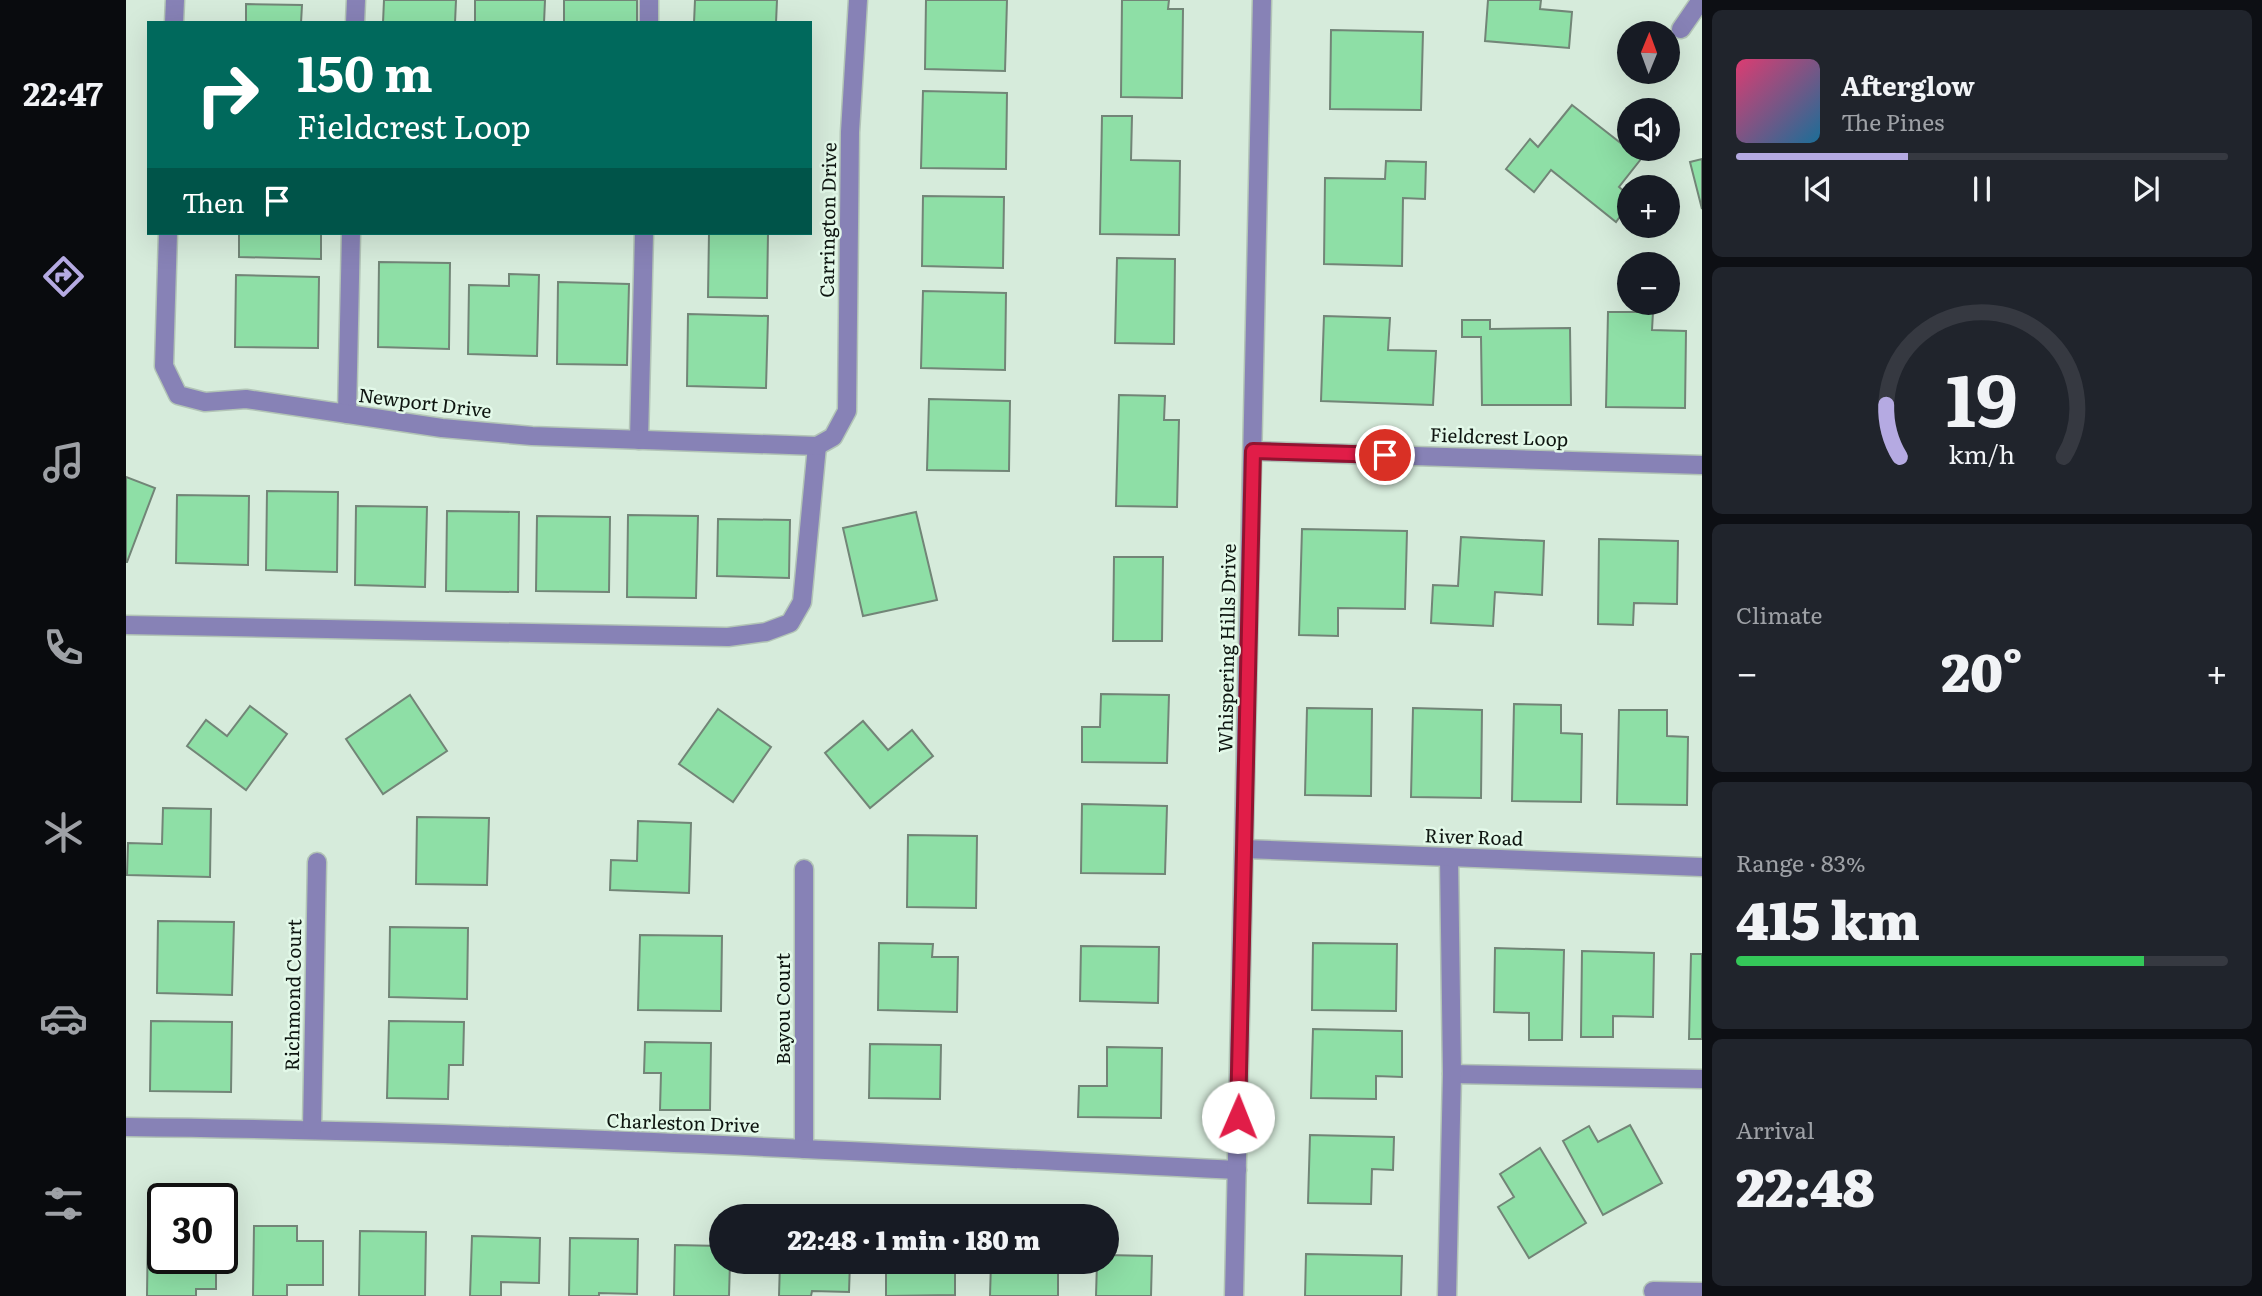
<!DOCTYPE html>
<meta charset="utf-8">
<style>
body{margin:0;font-family:Literata,serif;background:#20242c;color:#f1f3f6;height:100vh;display:flex;flex-direction:column;font-size:26px;white-space:nowrap}
*{box-sizing:border-box;margin:0}
p{font-size:23px;color:#9ea1a6}
.icon{flex:none;width:38px;height:38px;fill:none;stroke:currentColor;stroke-width:2;stroke-linecap:round;stroke-linejoin:round}
.map{position:relative;flex:1;overflow:hidden}
.sheet{display:flex;flex-direction:column;gap:10px;padding:10px;background:#0d0f14;width:560px}
.sheet>*{flex:none}
.top-card{position:absolute;left:21px;top:21px;width:665px;height:214px;border-radius:0px;box-shadow:0 7px 28px #0002;background:#00695c;color:#fff;overflow:hidden}
.needle{width:46px;rotate:1deg}
.controls{position:absolute;left:1491px;top:21px;display:grid;gap:14px}
.controls a{display:grid;place-items:center;width:63px;height:63px;border-radius:50%;background:#171b24;box-shadow:0 7px 28px #0002;font-size:35px}
.speed{position:absolute;left:21px;top:1183px;display:flex;gap:14px;font-size:35px;font-weight:700;text-align:center}
.speed>*{display:grid;place-content:center;width:91px;height:91px;border-radius:50%;background:#171b24;box-shadow:0 7px 28px #0002;line-height:1}
.speed .limit{border:4px solid #111;border-radius:10px;background:#fff;color:#111}
.pin{position:absolute;display:grid;place-items:center;width:60px;height:60px;color:#fff;margin:-30px;border:4px solid #fff;border-radius:50%;box-shadow:0 2px 7px #0007}
.me{position:absolute;width:77px;margin:-38px;rotate:1deg;stroke-linejoin:round;filter:drop-shadow(0 0 5px #0008)}
.turn{display:flex;align-items:center;gap:24px;height:147px;padding:0 35px;font-size:32px}
.turn .icon{width:91px;height:91px;stroke-width:2.5}
.turn b{display:block;font-size:49px;line-height:60px}
.then{display:flex;align-items:center;height:66px;padding:0 35px;background:#0003;gap:14px;font-size:26px}
.big{font-size:52px;font-weight:800;line-height:1.1}
.sheet .widget{flex:1;display:flex;flex-direction:column;justify-content:center;gap:10px;min-width:0;padding:0 24px;border-radius:10px;background:#20242c}
.sheet .dial{align-items:center;gap:0}
.dial svg{height:182px;overflow:visible;fill:none;stroke:#363941;stroke-width:7;stroke-linecap:round;text-anchor:middle}
.dial text{fill:#f1f3f6;stroke:none}
.song{display:flex;align-items:center;gap:21px}
.cover{width:84px;height:84px;border-radius:10px;background:linear-gradient(135deg,hsl(340 70% 55%),hsl(200 70% 35%))}
.played{height:7px;border-radius:4px;background:linear-gradient(90deg,#b5aae2 35%,#363941 35%)}
.keys{display:flex;justify-content:space-around;direction:ltr}
.heat{display:flex;justify-content:space-between;align-items:center;font-size:38px;direction:ltr}
.charge{height:10px;border-radius:5px;background:linear-gradient(90deg,#34c759 83%,#363941 0)}
.trip{position:absolute;left:583px;top:1204px;width:410px;height:70px;border-radius:35px;background:#171b24;box-shadow:0 7px 28px #0002;font-weight:800;line-height:70px;text-align:center}
main{display:flex;flex:1;min-height:0}
.menu{display:flex;flex-direction:column;width:126px;justify-content:space-around;align-items:center;background:#090b0e;color:#9ea1a6}
.menu .icon{width:49px;height:49px}
.menu .on{color:#b5aae2}
.menu b{font-size:32px;color:#f1f3f6}
.map>svg:first-child{display:block}
.building{fill:#8edfa6;stroke:#728577;stroke-width:2}
.lines{fill:none;stroke-linecap:round;stroke-linejoin:round}
.lane-casing{stroke:#b2c4b6;stroke-width:21}
.street-casing{stroke:#b2c4b6;stroke-width:21}
.lane{stroke:#8782b6;stroke-width:18}
.street{stroke:#8782b6;stroke-width:18}
.route-casing{stroke:#92132f;stroke-width:18}
.route{stroke:#e11d48;stroke-width:12}
.labels{text-anchor:middle;stroke-width:5;stroke-linejoin:round;paint-order:stroke}
.street-label{font-size:19px;fill:#0e1510;stroke:#e3f9e9}
</style>
<main>
<nav class="menu">
<b>22:47</b>
<svg class="icon on" aria-label="directions" viewBox="0 0 24 24"><path d="M12 3l9 9-9 9-9-9zM9 14v-3h6M13 9l2 2-2 2"/></svg>
<svg class="icon" aria-label="music" viewBox="0 0 24 24"><path d="M9 18V5l10-2v13"/><circle cx="6" cy="18" r="3"/><circle cx="16" cy="16" r="3"/></svg>
<svg class="icon" aria-label="phone" viewBox="0 0 24 24"><path d="M5 4h4l2 5-3 2q2 4 5 5l2-3 5 2v4C11 20 4 13 5 4z"/></svg>
<svg class="icon" aria-label="climate" viewBox="0 0 24 24"><path d="M12 3v18M4 7l16 10M4 17L20 7"/></svg>
<svg class="icon" aria-label="car" viewBox="0 0 24 24"><path d="M5 17H2v-5l4-1 3-4h7l3 4 3 1v5h-3M9 17h6M6 11h13"/><circle cx="7" cy="17" r="2"/><circle cx="17" cy="17" r="2"/></svg>
<svg class="icon" aria-label="filters" viewBox="0 0 24 24"><path d="M4 7h16M4 17h16"/><circle cx="9" cy="7" r="2"/><circle cx="15" cy="17" r="2"/></svg>
</nav>
<div class="map">
<svg width="1576" height="1296" viewBox="0 0 1576 1296">
<rect width="100%" height="100%" fill="#d6ebdb"/>
<g class="building">
<path d="M258,0H330L329,23H257Z"/>
<path d="M349,0H419L418,23H349Z"/>
<rect x="438" y="0" width="73" height="23"/>
<path d="M569,0H651L650,23H568Z"/>
<path d="M800,0H881L879,71L799,69Z"/>
<path d="M996,0H1043L1042,9H1057L1056,98L995,97Z"/>
<path d="M1362,0H1415L1414,9L1446,12L1443,48L1359,41Z"/>
<path d="M120,4L176,5L175,23H120Z"/>
<path d="M1205,30L1297,32L1295,110L1204,109Z"/>
<path d="M797,91L881,93L880,169L795,168Z"/>
<path d="M1446,105L1515,159L1493,187L1503,196V204L1490,222L1425,170L1408,192L1380,169L1404,139L1412,147Z"/>
<path d="M976,116H1006L1005,160L1054,161L1053,235L974,234Z"/>
<path d="M1576,159V209L1564,162Z"/>
<path d="M1260,161L1300,162L1299,199L1277,198L1276,266L1198,264L1199,178L1259,179Z"/>
<path d="M797,196L878,197L877,268L796,266Z"/>
<path d="M113,233H195V259L113,257Z"/>
<path d="M583,233H642L641,298L582,297Z"/>
<path d="M991,258L1049,259L1048,344L989,343Z"/>
<path d="M253,262L324,263L323,349L252,347Z"/>
<path d="M383,274L413,275L411,356L342,354L343,285L383,286Z"/>
<path d="M110,275L193,277L192,348L109,347Z"/>
<path d="M432,282L503,284L501,365L431,364Z"/>
<path d="M797,291L880,293L879,370L795,368Z"/>
<path d="M1482,312H1527L1526,330L1560,331L1559,408L1480,407Z"/>
<path d="M562,314L642,316L640,388L561,386Z"/>
<path d="M1198,316L1264,318L1262,350L1310,351L1307,405L1195,401Z"/>
<path d="M1336,320H1364V329L1444,328L1445,405H1356L1355,337H1336Z"/>
<path d="M993,395L1039,396L1038,420H1053L1051,507L990,506Z"/>
<path d="M803,399L884,401L883,471L801,470Z"/>
<path d="M0,477L29,488L1,562H0Z"/>
<path d="M141,491L212,492L211,572L140,570Z"/>
<path d="M51,495L123,496L122,565L50,563Z"/>
<path d="M230,506L301,507L299,587L229,585Z"/>
<path d="M321,511L393,512L392,592L320,591Z"/>
<path d="M790,512L811,600L737,616L717,528Z"/>
<path d="M502,515L572,516L570,598L501,597Z"/>
<path d="M411,516L484,517L483,592L410,591Z"/>
<path d="M592,519L664,520L663,578L591,576Z"/>
<path d="M1176,529L1281,531L1279,609L1212,608V636L1173,635Z"/>
<path d="M1335,537L1418,541L1416,595L1369,592L1367,626L1305,623L1307,585L1332,586Z"/>
<path d="M1473,539L1552,541L1551,604L1508,603L1507,625L1472,624Z"/>
<path d="M988,557H1037L1036,641H987Z"/>
<path d="M975,694L1043,695L1041,763L956,762V727H974Z"/>
<path d="M284,695L321,751L257,794L220,739Z"/>
<path d="M1388,704L1435,705V733L1456,734L1455,802L1386,801Z"/>
<path d="M124,706L161,734L120,790L61,746L80,720L101,736Z"/>
<path d="M1181,708L1246,709L1245,796L1179,795Z"/>
<path d="M1287,708L1356,710L1355,798L1285,797Z"/>
<path d="M592,709L645,747L607,802L553,764Z"/>
<path d="M1493,710H1541V736L1562,737L1561,805L1491,804Z"/>
<path d="M737,721L762,750L786,730L807,756L744,808L699,753Z"/>
<path d="M956,804L1041,806L1039,874L955,873Z"/>
<path d="M37,808L85,809L84,877L1,875L2,843L36,844Z"/>
<path d="M291,817L363,818L361,885L290,884Z"/>
<path d="M512,821L565,823L563,893L484,890L485,860L511,861Z"/>
<path d="M782,835L851,836L850,908L781,907Z"/>
<path d="M32,921L108,922L106,995L31,993Z"/>
<path d="M264,927L342,928L341,999L263,997Z"/>
<path d="M514,935L596,936L595,1011L512,1010Z"/>
<path d="M753,943L807,944L806,957H832L831,1012L752,1010Z"/>
<path d="M1187,943L1271,944L1270,1011L1186,1010Z"/>
<path d="M955,946L1033,947L1032,1003L954,1001Z"/>
<path d="M1369,948L1438,950L1436,1040H1403V1013L1368,1012Z"/>
<path d="M1456,951L1528,953L1527,1017L1487,1016V1037H1455Z"/>
<path d="M1565,954H1576V1039H1563Z"/>
<path d="M25,1021L106,1022L105,1092L24,1091Z"/>
<path d="M263,1021L338,1022L337,1065H323L322,1099L261,1098Z"/>
<path d="M1187,1029L1276,1031V1077L1250,1076V1099L1185,1098Z"/>
<path d="M519,1042L585,1043L584,1110H534L535,1073H518Z"/>
<path d="M744,1044L815,1045L814,1099L743,1098Z"/>
<path d="M981,1047L1036,1048L1035,1118L952,1117L953,1086H981Z"/>
<path d="M1504,1125L1536,1183L1477,1215L1437,1141L1463,1126L1472,1142Z"/>
<path d="M1184,1135L1268,1137L1267,1170L1246,1169L1245,1204L1182,1203Z"/>
<path d="M1414,1148L1460,1223L1403,1258L1372,1207L1388,1197L1374,1174Z"/>
<path d="M22,1225H37V1258H90V1289H70V1296H21Z"/>
<path d="M128,1226H171V1241H197V1285H161V1296H127Z"/>
<path d="M234,1231L300,1232L299,1296H233Z"/>
<path d="M346,1236L414,1238L413,1283L375,1282V1296H344Z"/>
<path d="M444,1238L512,1239L511,1294L473,1293V1296H443Z"/>
<path d="M549,1245L595,1246V1262H604L603,1296H548Z"/>
<path d="M1180,1254L1276,1256L1275,1296H1179Z"/>
<path d="M980,1255L1026,1256L1025,1296H970L971,1262H980Z"/>
<path d="M654,1262H724L723,1292L686,1291L685,1296H653Z"/>
<path d="M760,1262H829V1295L760,1296Z"/>
<path d="M865,1262H907V1267H932V1296H864Z"/>
</g>
<g class="lines">
<g class="lane-casing">
<g id="lane">
<path d="M229,23L230,0"/>
<path d="M523,23V0"/>
<path d="M221,414L225,233"/>
<path d="M513,440L518,233"/>
<path d="M0,625L602,637L640,632L664,623L676,602L691,446"/>
<path d="M1326,1074L1576,1079"/>
<path d="M1321,1296L1326,1074L1323,857"/>
</g>
</g>
<g class="street-casing">
<g id="street">
<path d="M48,23L49,0"/>
<path d="M1555,29L1575,0"/>
<path d="M42,233L38,366L52,395L79,402L120,399L316,428L406,436L691,446L707,437L721,411L724,132L732,0"/>
<path d="M1127,451L1576,465"/>
<path d="M1118,849L1576,867"/>
<path d="M678,869V1149"/>
<path d="M0,1127C371,1131 741,1152 1111,1170"/>
<path d="M186,1129L191,862"/>
<path d="M1527,1291L1576,1292"/>
<path d="M1108,1296L1136,0"/>
</g>
</g>
<use href="#lane" class="lane"/>
<use href="#street" class="street"/>
</g>
<g class="lines">
<g class="route-casing">
<path id="route" d="M1112,1117L1127,451L1259,455"/>
</g>
<use href="#route" class="route"/>
</g>
<g class="labels">
<g class="street-label">
<text transform="translate(702 220) rotate(-89)" y="7">Carrington Drive</text>
<text transform="translate(299 403) rotate(7)" y="7">Newport Drive</text>
<text transform="translate(1373 437) rotate(2)" y="7">Fieldcrest Loop</text>
<text transform="translate(1101 648) rotate(-89)" y="7">Whispering Hills Drive</text>
<text transform="translate(1348 837) rotate(2)" y="7">River Road</text>
<text transform="translate(167 995) rotate(-89)" y="7">Richmond Court</text>
<text transform="translate(657 1009) rotate(-90)" y="7">Bayou Court</text>
<text transform="translate(557 1123) rotate(2)" y="7">Charleston Drive</text>
</g>
</g>
</svg>
<div class="controls">
<a><svg class="needle" viewBox="-14 -14 28 28"><path d="M0-13l5 13h-10z" fill="#e53935"/><path d="M0 13l5-13h-10z" fill="#9ea1a6"/></svg></a>
<a><svg class="icon" aria-label="sound" viewBox="0 0 24 24"><path d="M4 9h4l5-4v14l-5-4H4zM17 9q2 3 0 6"/></svg></a>
<a>+</a>
<a>−</a>
</div>
<div class="speed"><div class="limit">30</div></div>
<div class="pin" style="left:1259px;top:455px;background:#d93025"><svg class="icon" aria-label="arrive" viewBox="0 0 24 24"><path d="M6 21V4h12l-3 4 3 4H6"/></svg></div>
<svg class="me" style="left:1112px;top:1117px" viewBox="-20 -20 40 40"><circle r="19" fill="#fff"/><path d="M0-13L10 11 0 6-10 11z" fill="#e11d48"/></svg>
<div class="trip">22:48 · 1 min · 180 m</div>
<div class="top-card">
<div class="turn"><svg class="icon" aria-label="right" viewBox="0 0 24 24"><path d="M7 20v-9h11M14 6l5 5-5 5"/></svg><div><b>150 m</b>Fieldcrest Loop</div></div>
<div class="then">Then<svg class="icon" aria-label="arrive" viewBox="0 0 24 24"><path d="M6 21V4h12l-3 4 3 4H6"/></svg></div>
</div>
</div>
<section class="sheet">
<div class="widget">
<div class="song"><i class="cover"></i><div><b>Afterglow</b><p>The Pines</p></div></div>
<div class="played"></div>
<div class="keys"><svg class="icon" aria-label="previous" viewBox="0 0 24 24"><path d="M18 5L8 12l10 7zM5 5v14"/></svg><svg class="icon" aria-label="pause" viewBox="0 0 24 24"><path d="M8 5v14M16 5v14"/></svg><svg class="icon" aria-label="next" viewBox="0 0 24 24"><path d="M6 5l10 7-10 7zM19 5v14"/></svg></div>
</div>
<div class="widget dial"><svg viewBox="0 0 100 80">
<path d="M14 69A42 42 0 1 1 86 69"/>
<path d="M14 69A42 42 0 0 1 8 46" stroke="#b5aae2"/>
<text x="50" y="56" font-size="32" font-weight="700">19</text>
<text x="50" y="72" font-size="11">km/h</text>
</svg></div>
<div class="widget"><p>Climate</p>
<div class="heat"><a>−</a><b class="big">20°</b><a>+</a></div>
</div>
<div class="widget"><p>Range · 83%</p><b class="big">415 km</b><div class="charge"></div></div>
<div class="widget"><p>Arrival</p><b class="big">22:48</b></div>
</section>
</main>
